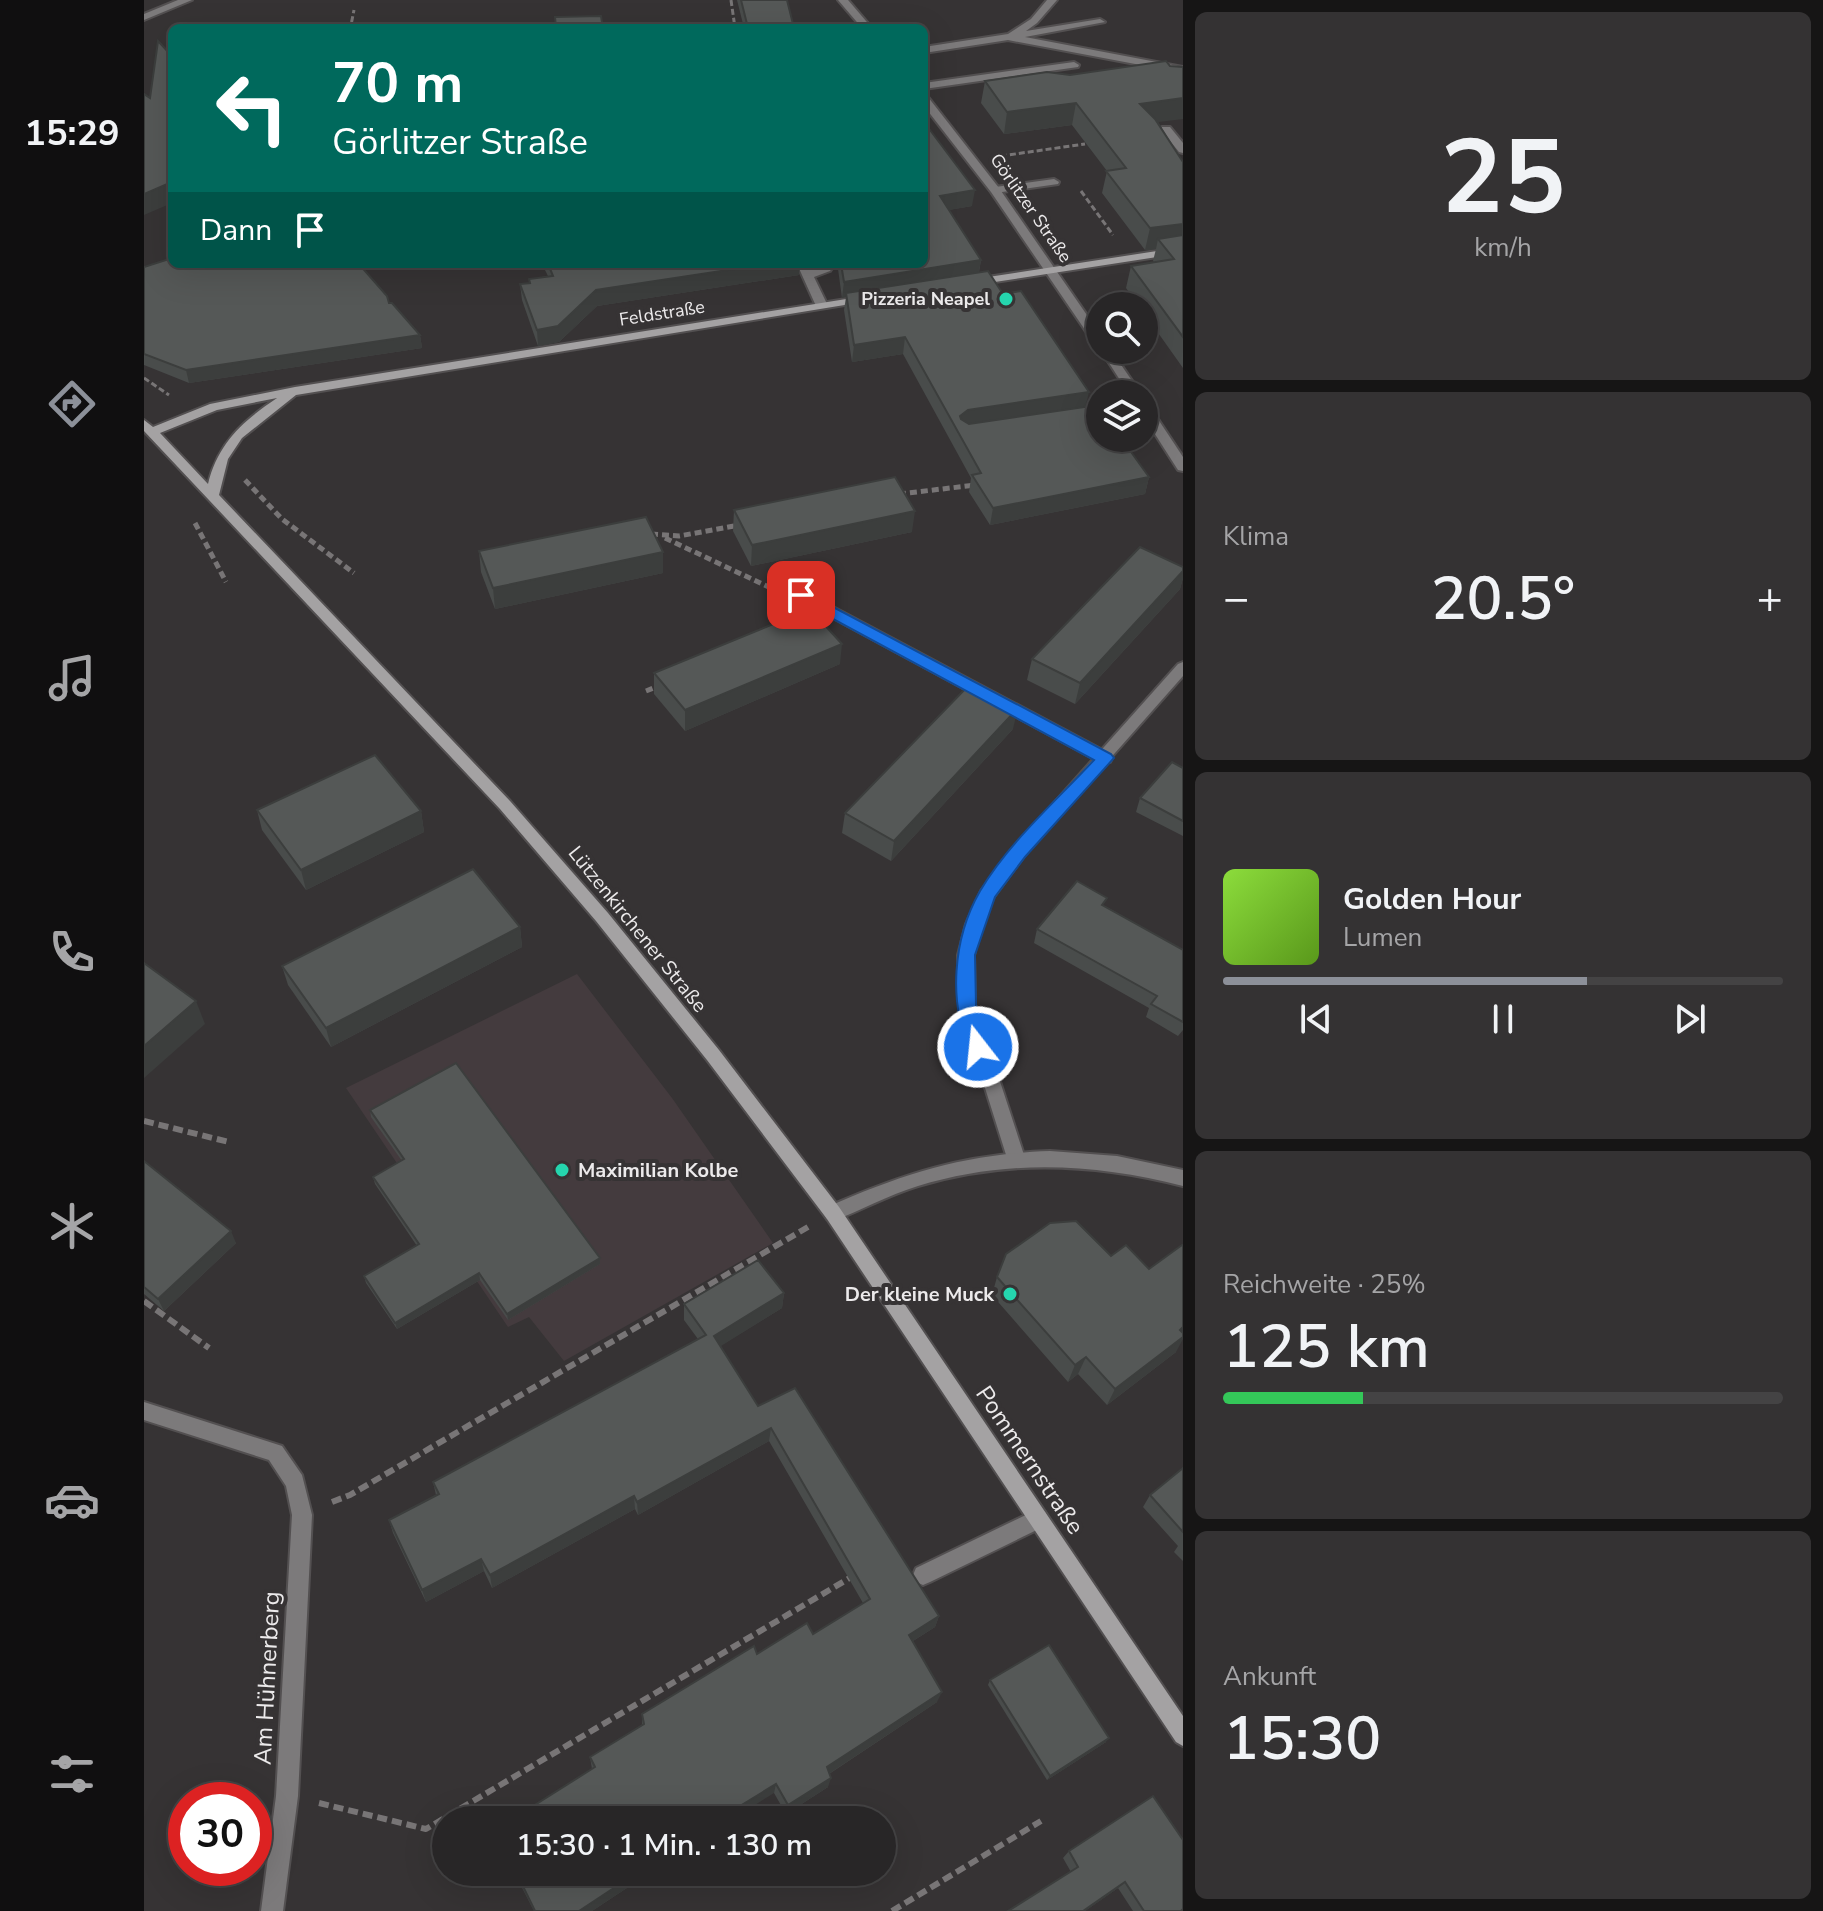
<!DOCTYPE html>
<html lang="de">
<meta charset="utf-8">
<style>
body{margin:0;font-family:"Nunito Sans",sans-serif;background:#343233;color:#f1f3f6;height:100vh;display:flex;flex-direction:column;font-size:30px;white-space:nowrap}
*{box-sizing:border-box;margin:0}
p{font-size:26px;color:#a5a5a7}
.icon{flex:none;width:44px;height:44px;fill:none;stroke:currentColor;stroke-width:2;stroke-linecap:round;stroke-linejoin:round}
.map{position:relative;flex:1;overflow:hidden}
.sheet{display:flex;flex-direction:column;gap:12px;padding:12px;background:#161515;width:640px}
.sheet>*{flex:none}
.guide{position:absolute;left:24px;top:24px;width:760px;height:244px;border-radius:12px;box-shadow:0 8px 32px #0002,0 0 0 2px #444344;background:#00695c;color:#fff;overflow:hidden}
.controls{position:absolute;left:942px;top:292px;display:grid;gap:16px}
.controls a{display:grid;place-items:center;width:72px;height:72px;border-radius:50%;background:#282627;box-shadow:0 8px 32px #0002,0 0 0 2px #444344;font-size:40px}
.speed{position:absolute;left:24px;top:1782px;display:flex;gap:16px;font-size:40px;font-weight:700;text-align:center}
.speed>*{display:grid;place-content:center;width:104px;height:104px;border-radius:50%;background:#282627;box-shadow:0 8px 32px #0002,0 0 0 2px #444344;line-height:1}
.speed .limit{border:12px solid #d22;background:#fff;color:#111}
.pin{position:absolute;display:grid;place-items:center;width:68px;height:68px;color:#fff;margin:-34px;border-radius:16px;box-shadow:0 4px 12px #0006}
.me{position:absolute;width:88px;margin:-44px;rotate:344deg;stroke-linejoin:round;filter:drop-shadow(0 0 6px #0008)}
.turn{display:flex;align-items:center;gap:28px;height:168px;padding:0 32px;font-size:36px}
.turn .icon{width:104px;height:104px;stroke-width:2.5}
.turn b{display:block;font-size:56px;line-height:68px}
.then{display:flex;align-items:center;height:76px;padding:0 32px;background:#0003;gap:16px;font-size:30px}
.big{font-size:60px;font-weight:600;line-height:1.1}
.sheet .card{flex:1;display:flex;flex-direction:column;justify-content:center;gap:12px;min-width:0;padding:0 28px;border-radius:12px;background:#343233}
.sheet .dial{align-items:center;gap:0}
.dial b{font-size:104px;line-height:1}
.song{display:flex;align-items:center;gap:24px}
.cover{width:96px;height:96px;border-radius:12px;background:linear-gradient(135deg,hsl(90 70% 55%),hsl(90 70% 35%))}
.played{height:8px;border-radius:4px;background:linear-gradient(90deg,#8c9099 65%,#444344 65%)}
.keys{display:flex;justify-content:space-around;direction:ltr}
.heat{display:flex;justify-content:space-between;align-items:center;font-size:44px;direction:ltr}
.charge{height:12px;border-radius:6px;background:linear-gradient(90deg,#34c759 25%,#444344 0)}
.trip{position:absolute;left:288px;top:1806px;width:464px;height:80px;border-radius:40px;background:#282627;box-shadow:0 8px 32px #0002,0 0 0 2px #444344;font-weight:600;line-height:80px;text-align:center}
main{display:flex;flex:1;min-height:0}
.dock{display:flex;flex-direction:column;width:144px;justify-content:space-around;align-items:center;background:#100f10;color:#a5a5a7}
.dock .icon{width:56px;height:56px}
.dock .current{color:#8c9099}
.dock b{font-size:36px;color:#f1f3f6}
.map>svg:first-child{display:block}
.built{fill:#443b3e}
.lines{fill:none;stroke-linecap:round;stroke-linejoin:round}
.service-casing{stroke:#535051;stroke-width:4}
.minor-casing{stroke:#535051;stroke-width:4}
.tertiary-casing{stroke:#535051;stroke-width:4}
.secondary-casing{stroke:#535051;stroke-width:4}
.path-far2{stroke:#787576;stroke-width:3;stroke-dasharray:6 3;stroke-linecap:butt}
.path-far1{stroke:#787576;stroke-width:5;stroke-dasharray:7 4;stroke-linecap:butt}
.path{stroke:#787576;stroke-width:6;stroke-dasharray:10 5;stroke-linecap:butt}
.service{fill:#7c7a7b;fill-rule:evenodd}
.minor{fill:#7c7a7b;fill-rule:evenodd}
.tertiary{fill:#7c7a7b;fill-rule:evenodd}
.secondary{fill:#a4a2a3;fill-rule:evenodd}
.wall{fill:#494c4b}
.shaded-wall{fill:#3c3e3d}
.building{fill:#555857;stroke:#3c3e3d;stroke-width:2}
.route{fill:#1a73e8;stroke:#114b97;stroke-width:2}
.poi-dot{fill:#25d5ae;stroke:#363334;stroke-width:3}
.labels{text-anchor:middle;stroke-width:8;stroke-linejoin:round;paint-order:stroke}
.far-street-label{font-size:18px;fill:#eceaeb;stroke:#363334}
.far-poi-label{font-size:18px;font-weight:bold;fill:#eceaeb;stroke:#363334;text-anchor:end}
.street-label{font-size:20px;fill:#eceaeb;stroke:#363334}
.poi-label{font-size:20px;font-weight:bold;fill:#eceaeb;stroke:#363334;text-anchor:start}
.near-street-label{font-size:24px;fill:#eceaeb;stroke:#363334}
</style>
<main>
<nav class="dock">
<b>15:29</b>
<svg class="icon current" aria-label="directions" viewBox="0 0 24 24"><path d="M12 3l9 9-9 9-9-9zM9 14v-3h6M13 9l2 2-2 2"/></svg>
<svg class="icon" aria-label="music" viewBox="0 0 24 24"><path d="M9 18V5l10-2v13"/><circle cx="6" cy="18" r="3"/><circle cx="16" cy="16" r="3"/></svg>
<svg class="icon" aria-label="phone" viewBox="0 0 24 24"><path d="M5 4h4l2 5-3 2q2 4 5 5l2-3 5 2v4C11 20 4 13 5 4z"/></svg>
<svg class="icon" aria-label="climate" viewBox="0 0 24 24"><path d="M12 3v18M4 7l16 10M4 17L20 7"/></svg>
<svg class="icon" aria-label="car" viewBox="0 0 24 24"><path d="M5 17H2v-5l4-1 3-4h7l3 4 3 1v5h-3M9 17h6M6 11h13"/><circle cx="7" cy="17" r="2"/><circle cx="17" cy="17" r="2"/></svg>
<svg class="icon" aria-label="filters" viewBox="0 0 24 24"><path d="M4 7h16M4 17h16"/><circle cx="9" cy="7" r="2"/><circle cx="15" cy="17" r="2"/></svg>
</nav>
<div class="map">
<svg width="1039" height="1911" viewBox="0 0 1039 1911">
<rect width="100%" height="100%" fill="#363334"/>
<path class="built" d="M433,974L528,1098L629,1243L420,1361L385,1317L364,1327L202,1088Z"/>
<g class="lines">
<g class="service-casing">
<g id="service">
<path d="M903,0H913L893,23L882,31L956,19L961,22L881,37L1039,67V73L864,40L780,53V47L864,34L887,19Z"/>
<path d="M930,62L935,65L934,67L780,89V83Z"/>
<path d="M1018,127H1026L1039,143V153L1035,152L1018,131Z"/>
<path d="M910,179L915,182L914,184L851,193L846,190L851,187Z"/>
<path d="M653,264H665L667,270L679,264H691L686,271L670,277L684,306L682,308L672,306Z"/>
<path d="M657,590L966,754L968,758L966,762H956L652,598L650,595Z"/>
<path d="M894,1509L901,1512L904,1519L901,1526L786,1582L779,1585L772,1582L769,1575L772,1568Z"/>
</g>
</g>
<g class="minor-casing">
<g id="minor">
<path d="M34,0H48L0,20V14Z"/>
<path d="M694,0H704L728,28H718Z"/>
<path d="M780,96L784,97L855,188L956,334V347L952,346L847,192L780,106Z"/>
<path d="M956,349L967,350L997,394H985Z"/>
<path d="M1000,403L1004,404L1039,457V471L1034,470L1000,417Z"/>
<path d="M1039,662V676L880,856L849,898L838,924L830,955L831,1005L881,1158L878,1163L872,1166L866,1163L863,1158L815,1005L814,955L822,924L837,891L870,848L1034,664Z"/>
<path d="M0,1402L138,1446L158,1475L168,1515L154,1796L139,1911H117L132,1796L148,1515L142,1486L125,1460L0,1420Z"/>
</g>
</g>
<g class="tertiary-casing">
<path id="tertiary" d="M906,1151L973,1156L1039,1170V1186C950,1163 862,1159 774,1186C744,1195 718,1210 689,1221L683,1219L680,1213L683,1207C761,1173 820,1154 906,1151Z"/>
</g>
<g class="secondary-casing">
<g id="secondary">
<path d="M1039,247V253L831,285L825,282L831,279Z"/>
<path d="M721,296L725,297V301L152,395L98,438L84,459L75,495L366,801L464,913L575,1050L695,1207L1039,1716V1746L1032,1742L683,1219L563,1060L452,921L356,809L0,431V420L9,427L66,404L151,387ZM133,398C99,421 74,443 64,484L16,433L73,410Z"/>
</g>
</g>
<g class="path-far2">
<path d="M587,0L591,28"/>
<path d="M138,28L207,25L210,10"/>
<path d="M857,156L941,144"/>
<path d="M937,191L969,235"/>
<path d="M0,378L25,395"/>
</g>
<g class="path-far1">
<path d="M101,480L138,519L210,573"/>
<path d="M755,494L832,485"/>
<path d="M51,523L82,582"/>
<path d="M507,534L535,536L596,525"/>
<path d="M521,538L631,590"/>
<path d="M502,691L517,685"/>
</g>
<g class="path">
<path d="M0,1121L85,1142"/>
<path d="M0,1301L65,1348"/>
<path d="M188,1502L206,1495L664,1227"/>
<path d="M175,1803L282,1829L709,1576"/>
<path d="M748,1911L897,1821"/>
</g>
<use href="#service" class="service"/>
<use href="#minor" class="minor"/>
<use href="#tertiary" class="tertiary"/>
<use href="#secondary" class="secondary"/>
</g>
<g class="wall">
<path d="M593,0H643L650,28H600Z"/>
<path d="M841,81L1014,122L1039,162V368L1000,313V306H995L982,288L987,266L1010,262L1009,261L1012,249L1001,250L958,193L963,171L928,125L860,134L837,103Z"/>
<path d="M780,122L828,206L804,210L837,260L835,272L859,294L942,407L1005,477L1001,494L846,525L825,492L827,478L759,354L708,362L700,310L702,297L698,298L694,269L691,270V264H780Z"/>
<path d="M398,264H656L655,275L453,306L415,342L394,346L378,300L376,284L385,283V279L404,276Z"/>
<path d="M0,267L245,303L276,335L278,348L45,383L0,365Z"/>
<path d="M590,510L768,532L607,566L589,531Z"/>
<path d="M335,551L519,573L351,609L337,572Z"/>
<path d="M1039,567V578L1036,589L931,704L883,680L888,659Z"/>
<path d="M696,664L541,731L510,694V673Z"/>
<path d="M869,729L747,861L698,833L701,813Z"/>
<path d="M1039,768V836L992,812L996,798Z"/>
<path d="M113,810L277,811L280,832L162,890L118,830Z"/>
<path d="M961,906L1039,950V1030L1034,1036L1002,1017L1005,1008L890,943L893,929Z"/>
<path d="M376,927L378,947L187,1047L144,985L138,966Z"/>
<path d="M226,1110L456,1264L364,1320L336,1280L253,1329L222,1283L220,1276L273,1246L231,1184L229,1177L258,1161L227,1117Z"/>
<path d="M0,1161L92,1243L20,1311L0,1294Z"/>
<path d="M853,1277L1032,1352L963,1405L934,1374L924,1382L848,1295Z"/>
<path d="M640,1293L638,1308L576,1346L614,1406L795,1616L791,1627L769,1641L793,1702L685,1774L684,1787L642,1814L630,1793L448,1769L446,1757L498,1725V1714L613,1654L669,1634L719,1603L625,1441L494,1515L491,1509L348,1588L340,1571L282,1602L249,1533L245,1520L292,1495L289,1482L554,1339L540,1320V1304Z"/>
<path d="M1039,1468V1561L1030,1552L1034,1546L999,1507L1006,1495Z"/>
<path d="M846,1680L962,1742L903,1780L844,1685Z"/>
<path d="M925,1851L1038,1911H989L974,1888L941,1911H864L927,1872L919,1858Z"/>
<path d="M370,1872H507L448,1911H390Z"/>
<path d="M509,1872H539L517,1887Z"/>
</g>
<g class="shaded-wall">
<path d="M1039,98V119L991,125L996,104Z"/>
<path d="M932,103L928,125L860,134L863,112Z"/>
<path d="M28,182V203L0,215V194Z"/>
<path d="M831,190L828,206L794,212L796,196Z"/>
<path d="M1039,224V245L1014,239L1012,249L1001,250L1006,228Z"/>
<path d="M837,260L834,276L702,293V297L698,298L700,282Z"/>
<path d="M624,264H656L655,275L453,306L415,342L394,346L393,330L452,290Z"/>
<path d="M276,335L278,348L45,383L42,370Z"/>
<path d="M761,337L759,354L708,362L710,345Z"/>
<path d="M945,392L941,409L822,427L813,433L816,416L824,410Z"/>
<path d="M1005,477L1001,494L846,525L849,508Z"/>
<path d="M771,511L768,532L607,566L608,545Z"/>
<path d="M519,552V573L351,609L349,588Z"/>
<path d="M1039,571V578L1036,589L931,704L936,683Z"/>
<path d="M698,644L696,664L541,731V710Z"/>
<path d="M874,708L869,729L747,861L750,841Z"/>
<path d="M277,811L280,832L162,890L157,870Z"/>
<path d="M376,927L378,947L187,1047L182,1028Z"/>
<path d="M52,1001L61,1024L0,1078V1046Z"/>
<path d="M87,1231L92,1243L20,1311L14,1299Z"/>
<path d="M456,1258V1264L364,1320L363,1314Z"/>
<path d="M335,1273L336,1280L253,1329L251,1323Z"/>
<path d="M640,1293L638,1308L569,1351L570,1336Z"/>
<path d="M1039,1327V1339L1032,1352L963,1405L971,1389Z"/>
<path d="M942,1357L934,1374L924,1382L931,1365Z"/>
<path d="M627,1428L625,1441L494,1515L493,1502Z"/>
<path d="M490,1496L491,1509L348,1588L346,1575Z"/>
<path d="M337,1559L340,1571L282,1602L278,1590Z"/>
<path d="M795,1616L791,1627L761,1646L765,1635Z"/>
<path d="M798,1692L793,1702L680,1777L683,1767Z"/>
<path d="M965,1738L962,1742L903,1780L906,1776Z"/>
<path d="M687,1778L684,1787L642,1814L644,1805Z"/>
<path d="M632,1784L630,1793L587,1820H573Z"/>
<path d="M494,1872H507L448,1911H435Z"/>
<path d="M527,1872H539L517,1887V1879Z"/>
<path d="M981,1882L974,1888L941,1911H939Z"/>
</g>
<g class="building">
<path d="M597,0H643L650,28H604Z"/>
<path d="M457,16L459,28H412L411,17Z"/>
<path d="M14,41L28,56V182L0,194V94L6,98Z"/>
<path d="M1022,61L1026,66L1039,67V98L996,104L1011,119L1039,162V224L1006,228L962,171L982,168L932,103L863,112L841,81L903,72L926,75Z"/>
<path d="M780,122L831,190L796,196L837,260L700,282L697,264H780Z"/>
<path d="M1039,235V337L987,266L1030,259L1014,239Z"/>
<path d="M28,258V264H215L243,296L245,303H248L276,335L42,370L0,354V267Z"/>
<path d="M404,264H624L452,290L414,326L393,330L376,284L386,283L385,279L409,276Z"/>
<path d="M844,271L859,294L877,291L945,392L824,410L816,416L817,419L825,424L954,405L956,408V438H977L1005,477L849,508L828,475L837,473L761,337L710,345L702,293Z"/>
<path d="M751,477L771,511L608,545L590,510Z"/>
<path d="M502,517L519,552L349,588L335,551Z"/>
<path d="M996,547L1039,567V571L936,683L888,659Z"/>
<path d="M666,609L698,644L541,710L510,673Z"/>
<path d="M826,684L874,708L750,841L701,813Z"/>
<path d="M231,755L277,811L157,870L113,810Z"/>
<path d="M1028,762L1039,768V821L996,798Z"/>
<path d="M329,869L376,927L182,1028L138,966Z"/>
<path d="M933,881L963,898L958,905L1039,950V1022L1007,1004L1013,996L893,929Z"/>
<path d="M0,963L52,1001L0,1046Z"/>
<path d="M312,1063L456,1258L363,1314L335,1273L251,1323L220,1276L275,1244L229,1177L260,1159L226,1110Z"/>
<path d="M0,1161L87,1231L14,1299L0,1287Z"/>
<path d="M932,1221L967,1256L982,1245L1005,1269L1038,1245L1039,1246V1327L1036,1330L1039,1333V1337L971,1389L942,1357L931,1365L853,1277L862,1254L906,1223Z"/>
<path d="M614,1260L640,1293L570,1336L614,1406L651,1388L795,1616L765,1635L798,1692L683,1767L687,1778L644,1805L632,1784L573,1820H367L451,1767L446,1757L500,1724L498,1714L610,1646L613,1654L663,1623L669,1634L726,1599L627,1428L493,1502L490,1496L346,1575L337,1559L278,1590L245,1520L295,1494L289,1482L562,1335L540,1304Z"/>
<path d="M1039,1468V1532L1006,1495Z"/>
<path d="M905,1645L965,1738L906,1776L846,1680Z"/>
<path d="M1009,1796L1039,1840V1909L1037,1911H1000L981,1882L939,1911H864L934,1867L925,1851Z"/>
<path d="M372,1872H494L435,1911H391Z"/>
<path d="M513,1872H527L517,1879Z"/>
</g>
<path class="route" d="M657,590L967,754L970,758L881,857L851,897L831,955L832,1005L844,1047L841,1053H828C803,1004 809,938 836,891C865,842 912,801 950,760L652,599L649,595Z"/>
<g class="poi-dot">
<circle cx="862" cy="299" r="8"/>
<circle cx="418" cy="1170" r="8"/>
<circle cx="866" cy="1294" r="8"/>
</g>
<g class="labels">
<g class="far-street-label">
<text transform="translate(887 208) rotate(55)" y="6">Görlitzer Straße</text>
<text transform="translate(518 313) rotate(-9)" y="6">Feldstraße</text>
</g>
<g class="far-poi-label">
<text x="846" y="305">Pizzeria Neapel</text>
</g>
<g class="street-label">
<text transform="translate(494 929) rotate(51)" y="7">Lützenkirchener Straße</text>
</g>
<g class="poi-label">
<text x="434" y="1177">Maximilian Kolbe</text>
<text x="850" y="1301" text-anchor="end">Der kleine Muck</text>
</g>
<g class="near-street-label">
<text transform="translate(886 1460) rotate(56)" y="8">Pommernstraße</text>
<text transform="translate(123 1678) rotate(-87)" y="8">Am Hühnerberg</text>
</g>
</g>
</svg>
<div class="controls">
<a><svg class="icon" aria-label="search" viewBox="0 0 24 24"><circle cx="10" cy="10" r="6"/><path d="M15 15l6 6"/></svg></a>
<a><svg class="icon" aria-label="layers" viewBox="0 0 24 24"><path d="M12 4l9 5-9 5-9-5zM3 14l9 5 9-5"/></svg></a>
</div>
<div class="speed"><div class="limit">30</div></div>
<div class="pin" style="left:657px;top:595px;background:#d93025"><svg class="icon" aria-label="arrive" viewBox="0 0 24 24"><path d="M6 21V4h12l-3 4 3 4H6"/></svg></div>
<svg class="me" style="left:834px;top:1047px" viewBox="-20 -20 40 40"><circle r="17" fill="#1a73e8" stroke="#fff" stroke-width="3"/><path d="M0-11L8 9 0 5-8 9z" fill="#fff"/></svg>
<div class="trip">15:30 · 1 Min. · 130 m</div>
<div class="guide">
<div class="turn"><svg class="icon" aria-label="left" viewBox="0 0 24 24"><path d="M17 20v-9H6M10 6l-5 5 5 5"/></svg><div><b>70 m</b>Görlitzer Straße</div></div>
<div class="then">Dann<svg class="icon" aria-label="arrive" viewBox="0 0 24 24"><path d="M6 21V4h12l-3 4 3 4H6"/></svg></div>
</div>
</div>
<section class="sheet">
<div class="card dial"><b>25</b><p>km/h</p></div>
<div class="card"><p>Klima</p>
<div class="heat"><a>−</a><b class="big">20.5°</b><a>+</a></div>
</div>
<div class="card">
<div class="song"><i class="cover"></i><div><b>Golden Hour</b><p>Lumen</p></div></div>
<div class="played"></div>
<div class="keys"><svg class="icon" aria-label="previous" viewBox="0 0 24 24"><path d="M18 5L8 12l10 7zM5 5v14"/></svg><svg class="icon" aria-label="pause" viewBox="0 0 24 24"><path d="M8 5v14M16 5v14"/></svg><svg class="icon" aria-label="next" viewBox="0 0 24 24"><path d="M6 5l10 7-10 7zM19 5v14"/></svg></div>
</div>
<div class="card"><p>Reichweite · 25%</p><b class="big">125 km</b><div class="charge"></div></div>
<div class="card"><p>Ankunft</p><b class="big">15:30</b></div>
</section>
</main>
